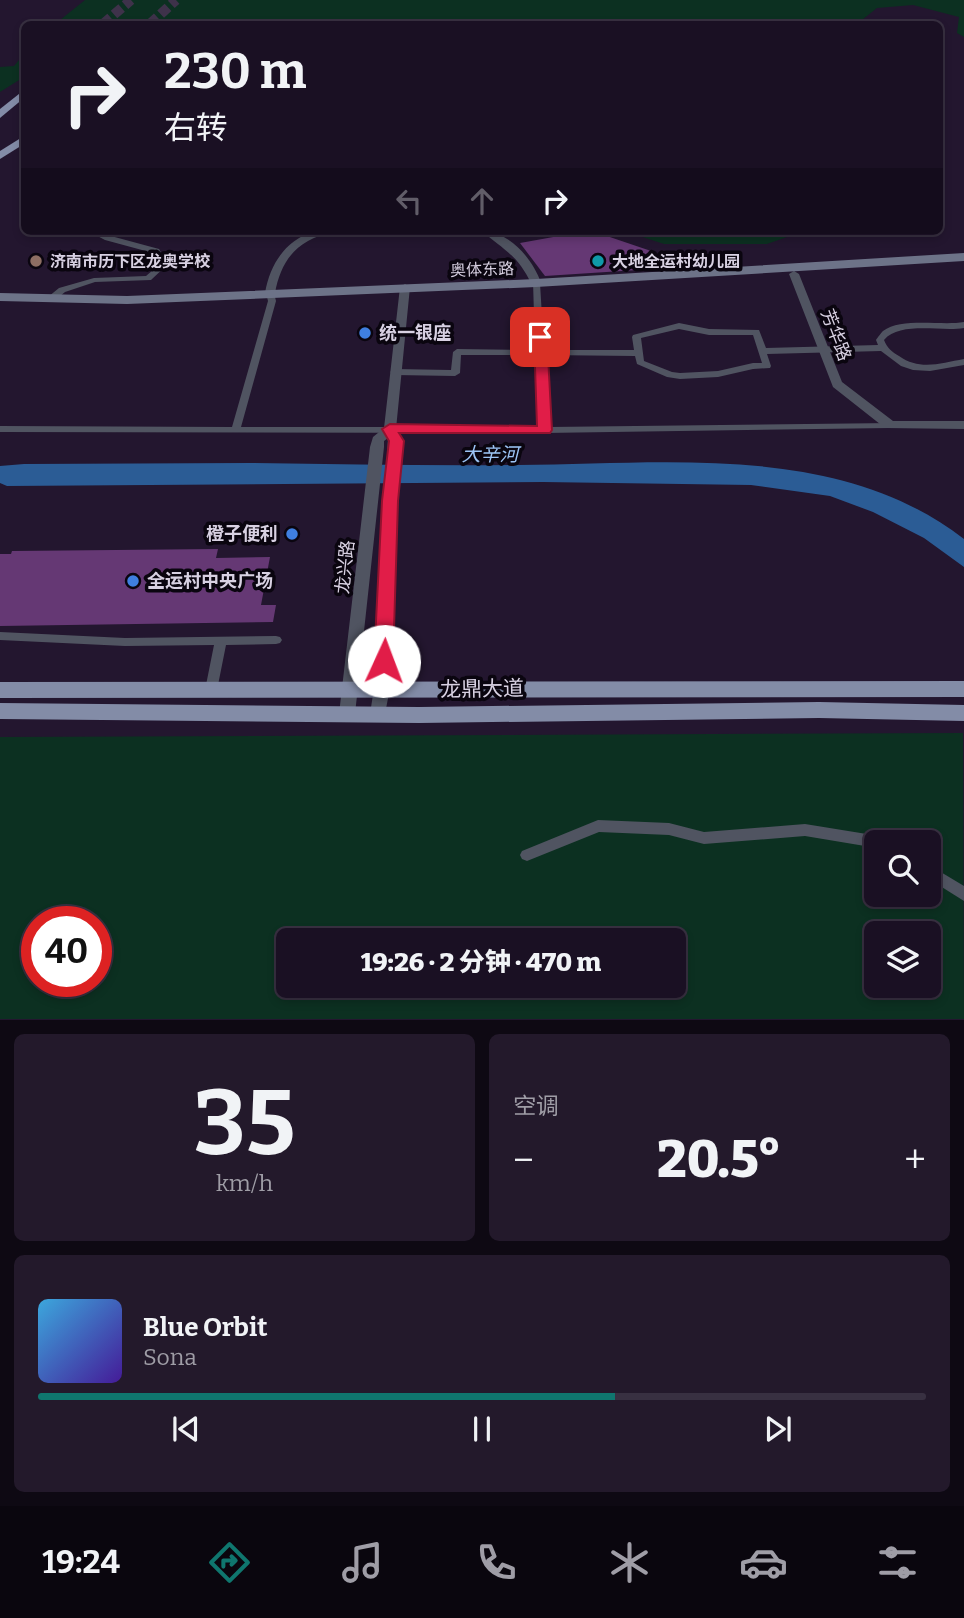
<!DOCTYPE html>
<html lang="zh">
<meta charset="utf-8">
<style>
body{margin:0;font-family:Bitter,"Noto Sans SC",serif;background:#23192b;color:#f1f3f6;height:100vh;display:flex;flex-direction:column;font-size:26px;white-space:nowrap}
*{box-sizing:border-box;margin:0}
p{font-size:23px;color:#9f9da6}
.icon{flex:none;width:38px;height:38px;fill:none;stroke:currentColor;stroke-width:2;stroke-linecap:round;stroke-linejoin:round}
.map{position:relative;height:1020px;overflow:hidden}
.sheet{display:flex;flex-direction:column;gap:14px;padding:14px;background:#0e0913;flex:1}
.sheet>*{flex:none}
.top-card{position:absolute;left:21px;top:21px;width:922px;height:214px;border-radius:10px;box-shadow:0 4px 10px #0003,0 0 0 2px #383041;background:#1a1023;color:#f1f3f6;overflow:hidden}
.controls{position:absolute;left:864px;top:830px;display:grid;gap:14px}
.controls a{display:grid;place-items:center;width:77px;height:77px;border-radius:10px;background:#1a1023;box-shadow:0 4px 10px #0003,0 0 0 2px #383041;font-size:35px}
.speed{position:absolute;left:21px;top:906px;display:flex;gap:14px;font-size:35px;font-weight:700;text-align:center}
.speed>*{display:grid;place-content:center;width:91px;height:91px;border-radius:50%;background:#1a1023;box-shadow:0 4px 10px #0003,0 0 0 2px #383041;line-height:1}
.speed .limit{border:10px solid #d22;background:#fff;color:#111}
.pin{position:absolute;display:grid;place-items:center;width:60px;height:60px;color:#fff;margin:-30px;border-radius:14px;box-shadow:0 4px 10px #0006}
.me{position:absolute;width:77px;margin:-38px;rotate:2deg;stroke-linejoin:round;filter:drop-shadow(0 0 5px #0008)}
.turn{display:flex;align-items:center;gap:24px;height:147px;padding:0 28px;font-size:32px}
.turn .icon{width:91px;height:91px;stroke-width:2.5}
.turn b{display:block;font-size:49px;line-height:60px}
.lanes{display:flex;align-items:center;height:66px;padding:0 28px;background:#0003;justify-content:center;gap:35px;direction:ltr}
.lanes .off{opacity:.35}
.big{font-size:52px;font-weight:800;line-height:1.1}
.sheet .card{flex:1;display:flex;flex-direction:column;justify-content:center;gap:10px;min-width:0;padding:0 24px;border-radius:10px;background:#23192b}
.sheet .dial{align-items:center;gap:0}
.dial b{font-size:91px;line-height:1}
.song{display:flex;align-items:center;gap:21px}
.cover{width:84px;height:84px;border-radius:10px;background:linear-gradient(135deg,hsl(200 70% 55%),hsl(260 70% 35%))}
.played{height:7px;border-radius:4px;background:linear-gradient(90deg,#0f766e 65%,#383041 65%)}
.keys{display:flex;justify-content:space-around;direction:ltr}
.heat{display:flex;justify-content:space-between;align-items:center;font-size:38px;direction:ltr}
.sheet .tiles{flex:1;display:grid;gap:14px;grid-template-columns:1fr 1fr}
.card:last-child{grid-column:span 2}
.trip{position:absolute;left:276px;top:928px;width:410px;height:70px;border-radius:10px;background:#1a1023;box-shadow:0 4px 10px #0003,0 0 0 2px #383041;font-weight:800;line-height:70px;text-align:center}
.tab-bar{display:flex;height:112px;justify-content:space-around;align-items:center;background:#0a060e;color:#9f9da6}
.tab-bar .icon{width:49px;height:49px}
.tab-bar .selected{color:#0f766e}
.tab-bar b{font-size:32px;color:#f1f3f6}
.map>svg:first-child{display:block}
.green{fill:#0c3021;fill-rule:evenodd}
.water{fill:#2b5c95}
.building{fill:#653874}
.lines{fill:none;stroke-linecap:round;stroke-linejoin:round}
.primary-tunnel{stroke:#3e324a;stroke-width:10;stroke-dasharray:10 4.5;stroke-linecap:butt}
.minor{fill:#505461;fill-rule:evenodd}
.tertiary{fill:#505461;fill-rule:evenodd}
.secondary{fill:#6d7388;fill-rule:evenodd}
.primary{fill:#838ca7;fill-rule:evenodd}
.route{fill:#e11d48;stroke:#92132f;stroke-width:2}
.education-dot{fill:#8d6e63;stroke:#0a050f;stroke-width:2.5}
.culture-dot{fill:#0f9aa8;stroke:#0a050f;stroke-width:2.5}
.shop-dot{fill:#3f7fe0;stroke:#0a050f;stroke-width:2.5}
.labels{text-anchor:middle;stroke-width:7;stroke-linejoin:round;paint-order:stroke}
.far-poi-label{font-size:16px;font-weight:bold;fill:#d8d1e2;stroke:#0a050f;text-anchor:start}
.far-street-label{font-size:16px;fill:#d8d1e2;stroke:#0a050f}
.poi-label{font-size:18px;font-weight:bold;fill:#d8d1e2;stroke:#0a050f;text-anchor:start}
.street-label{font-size:18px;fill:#d8d1e2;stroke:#0a050f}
.water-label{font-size:19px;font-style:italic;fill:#9cc4f5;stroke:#0a050f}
.near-street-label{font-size:21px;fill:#d8d1e2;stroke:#0a050f}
</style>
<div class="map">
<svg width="964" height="1020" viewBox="0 0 964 1020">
<rect width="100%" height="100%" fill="#23162f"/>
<g class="green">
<path d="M85,0H964V37L957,33L959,17L913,5L877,8L857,24H55Z"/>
<path d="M24,54V77L0,92V67L14,66Z"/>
<path d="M624,231H804L767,244H664Z"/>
<path d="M963,733L964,1019H0V737ZM877,842H929V894H877ZM37,922H96V982H37ZM877,933H929V985H877ZM289,940H674V985H289Z"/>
</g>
<path class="water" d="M247,463C337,464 427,466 518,465C666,464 839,442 964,539V567L924,538L873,512L830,496L751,485L543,482L7,486L0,483V466L24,464Z"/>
<g class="building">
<path d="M581,232L598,233L654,252L668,268L545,276L520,243Z"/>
<path d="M218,549L216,558L270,557L261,605H276L273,622L0,626V554H11L12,551Z"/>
</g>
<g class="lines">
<g class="primary-tunnel">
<path d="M103,24L131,0"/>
<path d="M150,24L176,0"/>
</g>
<g class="minor">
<path d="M88,231H98L111,236L159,249L168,264L151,280L95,282L65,292L54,301H48V297L59,288L94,278L146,276L160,264L153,253L105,240Z"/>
<path d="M533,281H536L540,283L544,350H634L632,337L633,335L679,323L709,329L759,330L766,348L878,345L876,340C877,338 882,332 883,331C901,317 942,326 964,322V328C941,332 900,321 884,340C887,348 892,352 899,356C920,371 941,363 964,359V365L930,371L913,370L901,366L881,351L767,354L771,366L770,368L753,369L718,377L680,379L667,377L637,364L635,356L544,355L549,427L893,423L895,425L893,427L890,428L544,433L0,432V426L232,427L268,301L266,293L270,291L274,293L276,301L241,427H539L535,355H461L460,373L455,376L395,375L390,372L395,369L451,370L453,352L457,349L535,350ZM679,329L709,335H753L762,363H753L718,371L680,373L672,372L644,361L641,338Z"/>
<path d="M0,632L125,638L276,636L280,637L282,640L280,643L276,644L226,645L217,690L215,693L211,695L207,693L205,690L214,645L125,646L0,640Z"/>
<path d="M598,820L669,823L704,832L805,824L879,836L884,838L886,842H877V848L805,836L704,844L669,835L599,832L527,861L522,859L520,855L522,851Z"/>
<path d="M929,865L964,886V901L929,879Z"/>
</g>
<g class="tertiary">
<path d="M314,231H329C323,235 315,237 308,241C288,252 279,271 275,293L274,295H266L265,293C270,264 285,241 314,231Z"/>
<path d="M482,231C509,231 533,259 541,283L540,285H532C517,254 506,252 482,231Z"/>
<path d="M794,271L799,274L842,382L893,421H964V429L885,428L833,387L789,274Z"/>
<path d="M405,284L410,287L396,429L403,441L397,501L390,688L384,719L378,721L372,719L370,714L374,688L388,438L384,441V447L355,714L353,719L347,721L341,719L339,714L370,447L373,437L384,428L400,287Z"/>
</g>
<path class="secondary" d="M964,253V261L536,287L127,304L0,301V293L127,296L536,279Z"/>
<g class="primary">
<path d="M24,90V98L0,118V109Z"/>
<path d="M24,136V144L0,159V151Z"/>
<path d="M964,681V697L0,698V682Z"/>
<path d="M819,702L964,705V721L819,718L419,723L0,719V703L419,707Z"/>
</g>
</g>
<path class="route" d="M540,333L547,337L552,430L550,433H399L404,441L398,501L393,661L390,666H377L374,661L382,501L389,441L382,429L390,424L537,426L534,337Z"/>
<circle class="education-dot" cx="36" cy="261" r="7"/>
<circle class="culture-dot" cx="598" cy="261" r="7"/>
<g class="shop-dot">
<circle cx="365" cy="333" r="7"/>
<circle cx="292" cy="534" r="7"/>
<circle cx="133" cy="581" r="7"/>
</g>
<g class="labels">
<g class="far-poi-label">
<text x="50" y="267">济南市历下区龙奥学校</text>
<text x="612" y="267">大地全运村幼儿园</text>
</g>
<g class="far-street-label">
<text transform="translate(482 269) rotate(-2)" y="6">奥体东路</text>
</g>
<g class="poi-label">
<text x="379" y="339">统一银座</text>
<text x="278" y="540" text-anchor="end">橙子便利</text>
<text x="147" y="587">全运村中央广场</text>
</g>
<g class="street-label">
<text transform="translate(836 335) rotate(69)" y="6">芳华路</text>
<text transform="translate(345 567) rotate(-84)" y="6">龙兴路</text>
</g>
<g class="water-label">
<text x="490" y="461">大辛河</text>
</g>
<g class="near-street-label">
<text transform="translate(482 689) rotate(-1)" y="7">龙鼎大道</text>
</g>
</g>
</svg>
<div class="controls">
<a><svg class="icon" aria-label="search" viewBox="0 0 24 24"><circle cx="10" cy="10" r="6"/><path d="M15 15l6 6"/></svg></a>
<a><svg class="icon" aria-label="layers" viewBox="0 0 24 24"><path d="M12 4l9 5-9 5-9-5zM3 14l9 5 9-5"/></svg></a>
</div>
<div class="speed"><div class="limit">40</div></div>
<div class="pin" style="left:540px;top:337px;background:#d93025"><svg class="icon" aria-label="arrive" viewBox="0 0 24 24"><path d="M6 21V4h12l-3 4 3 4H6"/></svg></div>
<svg class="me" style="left:384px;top:661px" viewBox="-20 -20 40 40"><circle r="19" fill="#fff"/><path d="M0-13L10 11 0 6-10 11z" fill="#e11d48"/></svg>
<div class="trip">19:26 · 2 分钟 · 470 m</div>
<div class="top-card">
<div class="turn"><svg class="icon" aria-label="right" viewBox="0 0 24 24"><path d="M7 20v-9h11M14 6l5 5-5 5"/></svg><div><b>230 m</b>右转</div></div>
<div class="lanes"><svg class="icon off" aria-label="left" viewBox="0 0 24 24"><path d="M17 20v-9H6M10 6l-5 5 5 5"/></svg><svg class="icon off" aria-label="ahead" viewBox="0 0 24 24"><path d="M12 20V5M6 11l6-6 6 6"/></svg><svg class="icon" aria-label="right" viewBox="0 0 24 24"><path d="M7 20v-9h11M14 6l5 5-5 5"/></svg></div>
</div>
</div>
<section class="sheet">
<div class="tiles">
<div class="card dial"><b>35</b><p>km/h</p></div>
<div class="card"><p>空调</p>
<div class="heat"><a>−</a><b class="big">20.5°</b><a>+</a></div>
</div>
<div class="card">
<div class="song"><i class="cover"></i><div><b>Blue Orbit</b><p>Sona</p></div></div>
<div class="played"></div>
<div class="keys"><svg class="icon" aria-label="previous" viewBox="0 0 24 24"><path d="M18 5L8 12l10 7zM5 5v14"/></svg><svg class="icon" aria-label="pause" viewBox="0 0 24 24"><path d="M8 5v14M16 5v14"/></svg><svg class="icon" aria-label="next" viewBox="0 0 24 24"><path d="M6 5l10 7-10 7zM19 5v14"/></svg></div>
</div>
</div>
</section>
<nav class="tab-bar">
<b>19:24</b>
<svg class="icon selected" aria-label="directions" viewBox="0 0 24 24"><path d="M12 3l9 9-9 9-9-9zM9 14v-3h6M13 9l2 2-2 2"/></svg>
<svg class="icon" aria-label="music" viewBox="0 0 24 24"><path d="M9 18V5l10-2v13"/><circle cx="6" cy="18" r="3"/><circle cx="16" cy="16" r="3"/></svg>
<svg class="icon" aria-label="phone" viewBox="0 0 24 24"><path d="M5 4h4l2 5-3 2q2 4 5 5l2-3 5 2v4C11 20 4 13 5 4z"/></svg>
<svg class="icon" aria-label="climate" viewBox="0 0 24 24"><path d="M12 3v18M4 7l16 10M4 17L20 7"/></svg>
<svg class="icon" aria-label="car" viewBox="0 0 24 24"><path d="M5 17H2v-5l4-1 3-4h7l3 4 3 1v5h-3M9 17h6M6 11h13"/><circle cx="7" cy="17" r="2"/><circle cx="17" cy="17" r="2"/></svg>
<svg class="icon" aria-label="filters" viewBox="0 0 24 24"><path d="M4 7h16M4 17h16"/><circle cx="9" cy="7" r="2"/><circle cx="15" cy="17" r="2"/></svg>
</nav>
